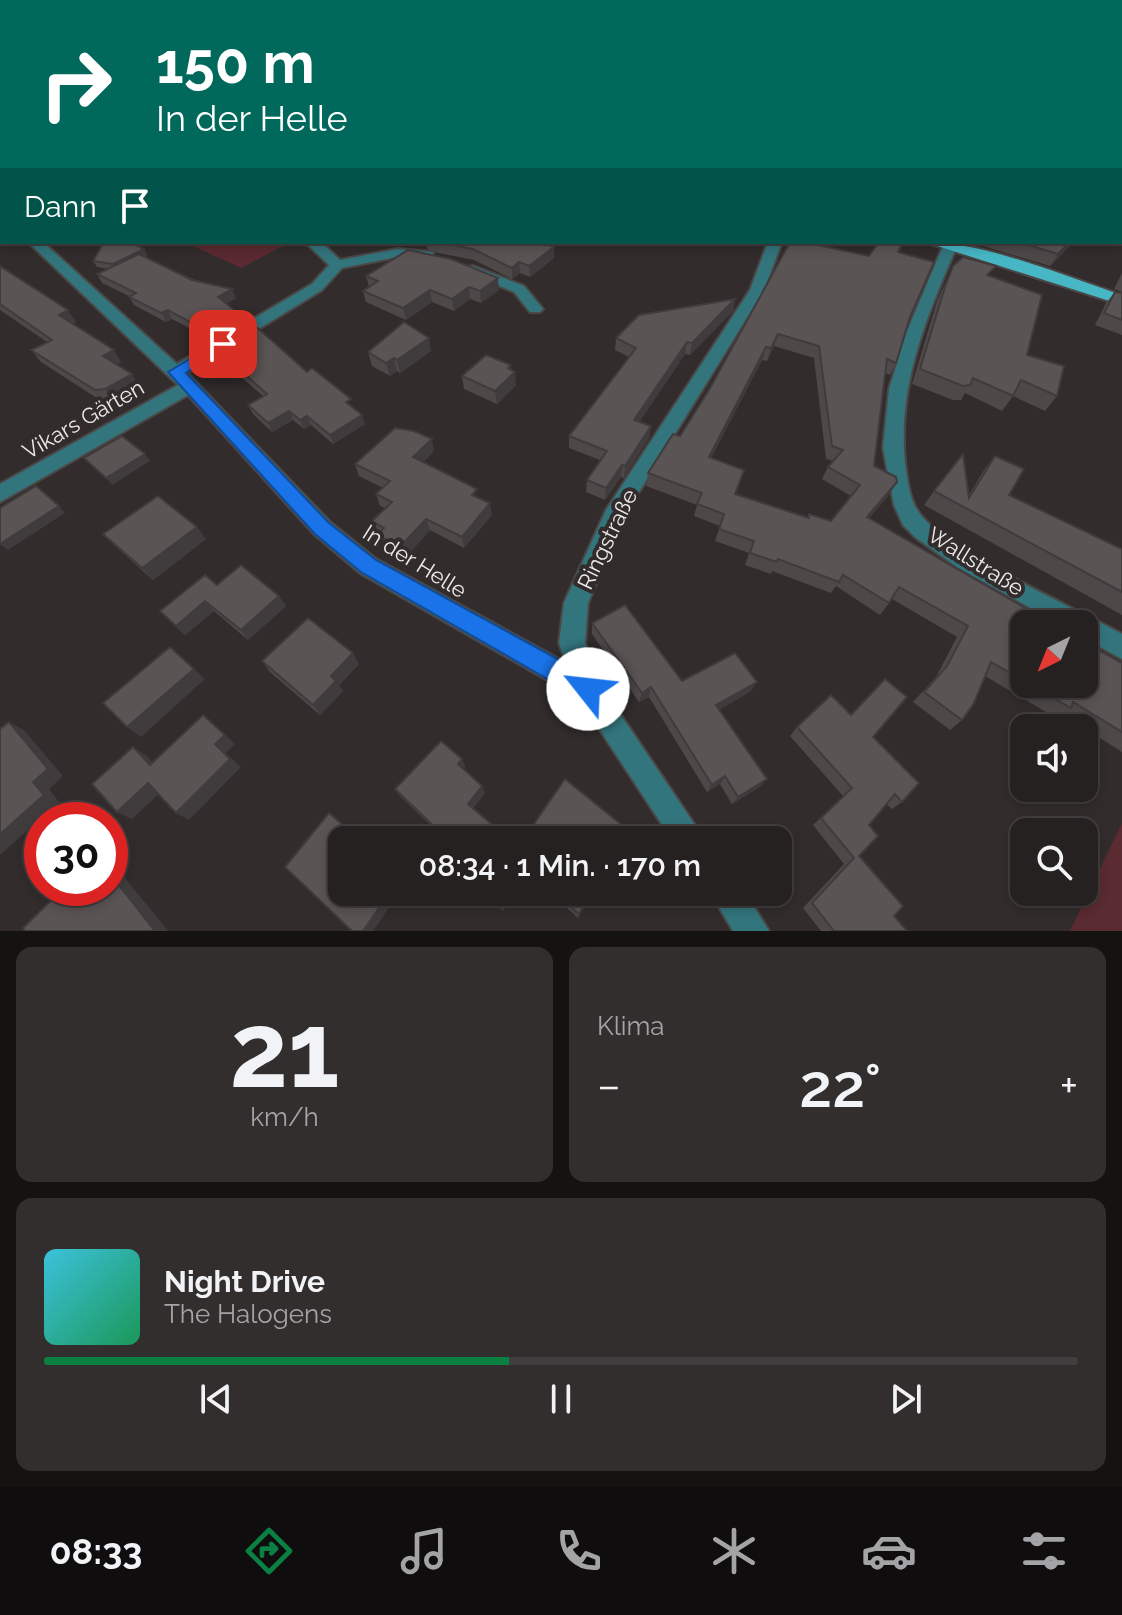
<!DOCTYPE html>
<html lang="de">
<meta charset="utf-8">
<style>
body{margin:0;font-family:Raleway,sans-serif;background:#322e2e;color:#f1f3f6;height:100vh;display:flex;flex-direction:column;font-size:30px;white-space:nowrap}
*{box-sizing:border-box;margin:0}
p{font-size:26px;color:#a4a3a5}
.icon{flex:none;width:44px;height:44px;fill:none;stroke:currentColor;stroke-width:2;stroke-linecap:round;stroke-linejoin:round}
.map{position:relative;height:931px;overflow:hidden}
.drawer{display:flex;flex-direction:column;gap:16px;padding:16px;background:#151212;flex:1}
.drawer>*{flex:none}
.top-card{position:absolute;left:0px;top:0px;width:1122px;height:244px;box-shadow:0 4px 12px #0003,0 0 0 2px #423e3f;background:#00695c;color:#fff;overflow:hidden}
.needle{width:52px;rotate:223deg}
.buttons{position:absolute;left:1010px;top:610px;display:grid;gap:16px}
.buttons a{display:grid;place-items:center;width:88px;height:88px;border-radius:16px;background:#262121;box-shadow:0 4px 12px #0003,0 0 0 2px #423e3f;font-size:40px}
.speed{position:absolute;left:24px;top:802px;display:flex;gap:16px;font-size:40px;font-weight:700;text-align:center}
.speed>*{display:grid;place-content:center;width:104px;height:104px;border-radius:50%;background:#262121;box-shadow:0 4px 12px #0003,0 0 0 2px #423e3f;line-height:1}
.speed .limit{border:12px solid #d22;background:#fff;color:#111}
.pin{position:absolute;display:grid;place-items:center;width:68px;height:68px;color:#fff;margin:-34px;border-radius:16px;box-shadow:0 4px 12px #0006}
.me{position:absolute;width:88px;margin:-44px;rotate:299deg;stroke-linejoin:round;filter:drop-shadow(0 0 6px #0008)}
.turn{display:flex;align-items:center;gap:28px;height:168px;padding:0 24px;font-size:36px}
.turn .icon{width:104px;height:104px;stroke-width:2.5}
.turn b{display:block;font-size:56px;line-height:68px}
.then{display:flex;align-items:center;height:76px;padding:0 24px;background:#0003;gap:16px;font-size:30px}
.big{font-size:60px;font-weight:600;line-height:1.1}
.drawer .card{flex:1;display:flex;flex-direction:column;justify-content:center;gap:12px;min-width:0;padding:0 28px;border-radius:16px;background:#322e2e}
.drawer .dial{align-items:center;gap:0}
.dial b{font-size:104px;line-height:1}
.song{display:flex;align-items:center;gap:24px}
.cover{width:96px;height:96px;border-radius:12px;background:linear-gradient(135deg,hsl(190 70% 55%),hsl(150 70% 35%))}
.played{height:8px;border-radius:4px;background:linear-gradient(90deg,#0b8043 45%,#423e3f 45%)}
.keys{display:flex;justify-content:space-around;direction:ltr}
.heat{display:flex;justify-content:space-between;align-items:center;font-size:44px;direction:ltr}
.drawer .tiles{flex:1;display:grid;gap:16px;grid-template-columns:1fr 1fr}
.card:last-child{grid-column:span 2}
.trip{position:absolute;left:328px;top:826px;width:464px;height:80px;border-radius:16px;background:#262121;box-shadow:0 4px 12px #0003,0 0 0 2px #423e3f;font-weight:600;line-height:80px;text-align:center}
.menu{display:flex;height:128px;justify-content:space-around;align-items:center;background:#0f0d0d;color:#a4a3a5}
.menu .icon{width:56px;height:56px}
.menu .on{color:#0b8043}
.menu b{font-size:36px;color:#f1f3f6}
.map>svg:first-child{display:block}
.green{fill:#5a2b30}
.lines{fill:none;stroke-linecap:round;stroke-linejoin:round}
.minor-casing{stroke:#4c4747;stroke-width:4}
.major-casing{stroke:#4c4747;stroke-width:4}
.minor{fill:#33757d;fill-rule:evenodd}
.major{fill:#47b7c5;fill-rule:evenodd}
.wall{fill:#4e4849;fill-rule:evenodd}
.shaded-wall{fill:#403b3c}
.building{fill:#5b5455;stroke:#403b3c;stroke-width:2;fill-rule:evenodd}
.route{fill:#1a73e8;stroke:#114b97;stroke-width:2}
.labels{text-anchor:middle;stroke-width:8;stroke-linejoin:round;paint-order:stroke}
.street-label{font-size:22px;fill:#eeeaea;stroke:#322c2c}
</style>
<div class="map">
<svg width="1122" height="931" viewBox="0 0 1122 931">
<rect width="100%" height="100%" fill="#322c2c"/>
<g class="green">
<path d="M184,242H291L241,268Z"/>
<path d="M1122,823V931H1070Z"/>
</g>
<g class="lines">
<g class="minor-casing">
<g id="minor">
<path d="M0,202L2,203V212L0,211Z"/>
<path d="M28,242H43L177,364L312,284L329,265L305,242H321L340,260L397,249L433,252V258L428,259L397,257L342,268L322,290L187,373L330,522L376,559L566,663L559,643L564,603L606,510L750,290L768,242H782L764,290L626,513L588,603L585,643L598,681L705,840H672L579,698L360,573L314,534L188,395L0,502V484L178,385Z"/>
<path d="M950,242L957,246C926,318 895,390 906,470C908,483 910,500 918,511C941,549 1078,609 1122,634V659L1084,638V624H1059L957,567L916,538L903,525L894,505L883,448L889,389L907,331L943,246Z"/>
<path d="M473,266L524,286L543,309L540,312H530L514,292L468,273V267Z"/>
<path d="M710,892H745L769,931H733Z"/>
</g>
</g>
<g class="major-casing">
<path id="major" d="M925,242C985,242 1064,276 1122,295V305Z"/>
</g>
<use href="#minor" class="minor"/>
<use href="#major" class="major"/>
</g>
<g class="wall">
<path d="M426,242H540L554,258L530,277L520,273L512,279L474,260L428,251Z"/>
<path d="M985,242H1074L1050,266L983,246Z"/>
<path d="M903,243L899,253L910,317L896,363L890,375L885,373L874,466L889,495L869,518L1024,624V684H1084L1122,663V752L1062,714L1056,718L985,676L962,720L950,730L913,702L936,677L957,637L892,599L880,615L836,586L831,593L772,571L771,574L745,565L749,553L715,541L720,526L694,516L697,505L646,486L648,473L680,436L709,390L869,256ZM774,346L814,358L826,459L833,461L828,467L822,479L851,496L831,521L809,514L808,518L736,495L711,458L762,360L767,361Z"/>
<path d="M148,256L144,257L236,298L226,304L242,322L212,340L172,319L166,322L134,305L129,296L102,283L97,274L108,269L97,267L93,261Z"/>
<path d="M0,266L76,322L73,324L121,362L117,364L139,386L114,401L103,402L41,362L31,350L47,342L0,310Z"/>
<path d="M953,266L990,276L1027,355L1057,396L1045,411L1013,396L1002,411L965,393L961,400H953L912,384L937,301Z"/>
<path d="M1122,273V292L1114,289Z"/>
<path d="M366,276L499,290L481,303L470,299L454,311L432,302L406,320L366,302L363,291L369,287Z"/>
<path d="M1115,292L1122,293V335L1095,325L1106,303Z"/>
<path d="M735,299L733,311L690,355L685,354L639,422L651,426L649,438L624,478L621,477L605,500L586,492L587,480L600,460L569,448V436L629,357L615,350L616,338Z"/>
<path d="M226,340L307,372L355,409L365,424L333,444L311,425L304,429L293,420L272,432L253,414L248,405L263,396L223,361L219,351L229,346Z"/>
<path d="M431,351L400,373L397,371L390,376L372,366L368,352Z"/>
<path d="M512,370L516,385L497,404L464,389L462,376Z"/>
<path d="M434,451L423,462L478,498L492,515L464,548L430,530L404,559L382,546L377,535L378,534L377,533L372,521L385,508L380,506L376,494L383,488L359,476L355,464Z"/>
<path d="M995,456L1009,495L1122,549V615L924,505L934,491L969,495L984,470Z"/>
<path d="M103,534L206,539L153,580L115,546Z"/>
<path d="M217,585L279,596L286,606L248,640L214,611L185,635L160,611Z"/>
<path d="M592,623L682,681L751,691L719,710L761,786L732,804L720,784L707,792L649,697L639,702L592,634Z"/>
<path d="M262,661L359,664L339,685L343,691L320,715L270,672Z"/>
<path d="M797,727L873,737L902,802L892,809L886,804L869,825L859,856L894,916L907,931H821L803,908L844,864L813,825L843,796L790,736Z"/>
<path d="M462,759L465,767L463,769L482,786L485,793L473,808L510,840H446L400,796L395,789Z"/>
<path d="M483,892H516L503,911Z"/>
<path d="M549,892H593L578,918Z"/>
</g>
<g class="shaded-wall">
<path d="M1070,242H1074L1050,266L1058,254Z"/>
<path d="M554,247V258L530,277L529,266Z"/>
<path d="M144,249L148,256L117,270L113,264Z"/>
<path d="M519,262L520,273L512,279V268Z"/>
<path d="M498,278L499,290L481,303L480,291Z"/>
<path d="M469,287L470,299L454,311L452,299Z"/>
<path d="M232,289L236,298L222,306L218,297Z"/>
<path d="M430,290L432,302L406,320L403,308Z"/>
<path d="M735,299L733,311L690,355L692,343Z"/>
<path d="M68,310L76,322L67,327L59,315Z"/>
<path d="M168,310L172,319L166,322L161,313Z"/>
<path d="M238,313L242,322L212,340L207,331Z"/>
<path d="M778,334L774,346L767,361L771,348Z"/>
<path d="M429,338L431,351L400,373L397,360Z"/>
<path d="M687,342L685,354L633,432L634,420Z"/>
<path d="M766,347L762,360L705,470L709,457Z"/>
<path d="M114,350L121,362L111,367L103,356Z"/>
<path d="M394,358L397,371L390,376L386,363Z"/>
<path d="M511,365L512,375L515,372L516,385L497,404L495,391L508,368Z"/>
<path d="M132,374L139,386L114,401L105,389Z"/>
<path d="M289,411L293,420L272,432L268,423Z"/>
<path d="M362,415L365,424L333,444L330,435Z"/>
<path d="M307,416L311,425L304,429L300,420Z"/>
<path d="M651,426L649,438L624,478L625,466Z"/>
<path d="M432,439L434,451L416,469L413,457Z"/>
<path d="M145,454L150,461L112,485L106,478Z"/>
<path d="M622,465L621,477L605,500L606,488Z"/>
<path d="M897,482L889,495L860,529L867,517Z"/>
<path d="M490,503L492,515L464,548L462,537Z"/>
<path d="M59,506L65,513L8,550L0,544Z"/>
<path d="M426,519L430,530L404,559L400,547Z"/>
<path d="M197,527L206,539L153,580L142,568Z"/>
<path d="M279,596L286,606L248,640L241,630Z"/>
<path d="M205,601L214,611L185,635L176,626Z"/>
<path d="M353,653L359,664L339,685L343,691L320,715L313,705L331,676Z"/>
<path d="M194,669L205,679L141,737L127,727Z"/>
<path d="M757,682L751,691L712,714L716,705Z"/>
<path d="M651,687L649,697L639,702L642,693Z"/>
<path d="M203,715L235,744L226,753L241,767L189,820L176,813L215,744Z"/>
<path d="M9,722L24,730L63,776L49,789L59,802L0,855V834L33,782Z"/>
<path d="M133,747L147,756L163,774L150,765Z"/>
<path d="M462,759L465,767L461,772L458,764Z"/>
<path d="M725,776L720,784L707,792L712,785Z"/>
<path d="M767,779L761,786L732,804L738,797Z"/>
<path d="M148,783L162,791L132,819L117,812Z"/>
<path d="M482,786L485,793L471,811L468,804Z"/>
<path d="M110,862L113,863L168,931H155L110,874Z"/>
<path d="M390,892H400L373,931H363Z"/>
<path d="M511,892H516L503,911L501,907Z"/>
<path d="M592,892H593L578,918L579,914Z"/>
</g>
<g class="building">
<path d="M2,165V180L0,179V166Z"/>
<path d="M104,242H130L144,249L113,264L93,261Z"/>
<path d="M436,242H540L554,247L529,266L519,262L512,268L473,249Z"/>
<path d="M790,242H804L869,256L879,242H898L903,243L898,252L934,262L910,317L896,363L887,359L874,466L896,477L897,482L867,517L1053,624H1024V681L991,662L974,703L962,720L924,692L947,666L968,626L899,587L889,603L843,575L839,582L778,559L777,562L750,553L754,541L719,529L724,514L697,504L702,493L648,473L673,434L680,436L709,390ZM778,334L819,346L832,446L843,450L828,467L860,485L831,521L809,514V518L735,494L744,470L709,457L766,347L771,348Z"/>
<path d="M1019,242H1070L1058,254Z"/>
<path d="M408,250L451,259L498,278L480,291L469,287L452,299L430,290L403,308L363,291L378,281L366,276Z"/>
<path d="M139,254L192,280L232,289L218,297L238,313L207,331L168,310L161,313L129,297L136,293L97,274Z"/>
<path d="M963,257L996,266L987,275L1042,295L1027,355L1064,366L1057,396L1021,380L1013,396L973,378L970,385L963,386L920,369L945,287L953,266Z"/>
<path d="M0,266L68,310L59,315L114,350L103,356L132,374L105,389L95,390L31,350L52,340L0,304Z"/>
<path d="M1115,292L1122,293V320L1104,313Z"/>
<path d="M735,299L692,343L687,342L634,420L651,426L625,466L622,465L606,488L587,480L607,451L569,436L636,348L616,338L639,315Z"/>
<path d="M404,322L429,338L397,360L394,358L386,363L368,352Z"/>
<path d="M253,324L307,372L312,368L351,399L346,402L362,415L330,435L307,416L300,420L289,411L268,423L248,405L267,394L219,351L234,344L226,340Z"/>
<path d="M486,355L511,365L508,368L515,372L495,391L462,376Z"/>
<path d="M395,428L414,431L432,439L413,457L477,489L472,495L490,503L462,537L426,519L400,547L377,535L384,528L372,521L392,502L376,494L390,481L355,464Z"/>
<path d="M122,436L145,454L106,478L84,458Z"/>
<path d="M963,454L969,498L995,456L1024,469L1009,495L1122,549V592L934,491Z"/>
<path d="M36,486L59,506L0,544V508Z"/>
<path d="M158,496L197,527L142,568L103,534Z"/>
<path d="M241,565L279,596L241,630L205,601L176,626L160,611L205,575L217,585Z"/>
<path d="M625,605L682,681L735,653L757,682L716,705L767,779L738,797L725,776L712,785L651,687L642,693L592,623Z"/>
<path d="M308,618L353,653L331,676L336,681L313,705L262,661Z"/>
<path d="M1084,642L1122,663V732L1073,702L1071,708L1029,684H1084Z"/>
<path d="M170,647L194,669L127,727L103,703Z"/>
<path d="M885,679L907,697L873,737L919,783L902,802L895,794L869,825L878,836L859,856L903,906L894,916L907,931H834L812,903L854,858L821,818L852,788L797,727L831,695L851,715Z"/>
<path d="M203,715L225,735L215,744L230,759L176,813L148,783L117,812L92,784L133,747L150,765Z"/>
<path d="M9,722L48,769L33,782L44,795L0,834V729Z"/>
<path d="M441,741L462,759L458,764L482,786L468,804L510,840H448L395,789Z"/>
<path d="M565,779L628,830L622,840H523Z"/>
<path d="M329,813L360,840H342V892H390L363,931H352L285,867Z"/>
<path d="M110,874L155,931H25L23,928L64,888H110Z"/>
<path d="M485,892H511L501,907Z"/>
<path d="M553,892H592L579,914Z"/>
</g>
<linearGradient id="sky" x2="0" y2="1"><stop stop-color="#1c1818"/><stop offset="0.44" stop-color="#494b56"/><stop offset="1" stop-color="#494b56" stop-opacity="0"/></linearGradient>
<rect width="1122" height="234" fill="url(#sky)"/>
<path class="route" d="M223,339L231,344L228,347L186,373L329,523L376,560L596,680L600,689L596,697L588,701L579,697L361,572L315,534L168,372Z"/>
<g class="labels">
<g class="street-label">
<text transform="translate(83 419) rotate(-30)" y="8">Vikars Gärten</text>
<text transform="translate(607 539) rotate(-64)" y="8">Ringstraße</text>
<text transform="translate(415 561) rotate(32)" y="8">In der Helle</text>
<text transform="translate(976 561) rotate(32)" y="8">Wallstraße</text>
</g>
</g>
</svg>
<div class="buttons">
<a><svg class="needle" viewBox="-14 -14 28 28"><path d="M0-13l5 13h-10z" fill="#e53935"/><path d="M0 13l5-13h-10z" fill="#a4a3a5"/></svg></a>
<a><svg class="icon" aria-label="sound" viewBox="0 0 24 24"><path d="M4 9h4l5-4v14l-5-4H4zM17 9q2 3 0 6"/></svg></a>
<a><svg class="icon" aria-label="search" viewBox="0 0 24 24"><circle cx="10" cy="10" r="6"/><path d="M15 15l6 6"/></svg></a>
</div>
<div class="speed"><div class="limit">30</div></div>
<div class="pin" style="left:223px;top:344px;background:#d93025"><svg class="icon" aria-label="arrive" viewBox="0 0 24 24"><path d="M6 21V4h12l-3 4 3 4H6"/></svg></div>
<svg class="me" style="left:588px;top:689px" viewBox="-20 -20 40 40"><circle r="19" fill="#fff"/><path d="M0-13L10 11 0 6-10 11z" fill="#1a73e8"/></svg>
<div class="trip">08:34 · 1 Min. · 170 m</div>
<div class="top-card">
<div class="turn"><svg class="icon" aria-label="right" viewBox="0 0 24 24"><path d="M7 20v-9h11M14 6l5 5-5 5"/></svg><div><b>150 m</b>In der Helle</div></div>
<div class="then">Dann<svg class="icon" aria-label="arrive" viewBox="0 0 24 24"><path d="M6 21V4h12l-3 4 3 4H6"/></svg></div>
</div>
</div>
<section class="drawer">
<div class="tiles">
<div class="card dial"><b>21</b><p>km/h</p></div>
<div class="card"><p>Klima</p>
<div class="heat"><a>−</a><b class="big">22°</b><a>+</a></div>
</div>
<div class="card">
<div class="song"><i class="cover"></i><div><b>Night Drive</b><p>The Halogens</p></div></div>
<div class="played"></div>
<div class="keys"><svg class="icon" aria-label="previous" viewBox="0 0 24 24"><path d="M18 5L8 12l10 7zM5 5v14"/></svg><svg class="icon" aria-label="pause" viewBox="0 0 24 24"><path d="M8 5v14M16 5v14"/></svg><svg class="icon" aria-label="next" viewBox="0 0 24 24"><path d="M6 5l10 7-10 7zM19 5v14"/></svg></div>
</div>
</div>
</section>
<nav class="menu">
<b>08:33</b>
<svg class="icon on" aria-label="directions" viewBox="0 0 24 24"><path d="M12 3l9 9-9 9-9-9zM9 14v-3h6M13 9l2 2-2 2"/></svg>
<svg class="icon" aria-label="music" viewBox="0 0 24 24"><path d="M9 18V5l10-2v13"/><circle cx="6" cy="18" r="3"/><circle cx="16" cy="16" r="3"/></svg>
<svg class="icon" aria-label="phone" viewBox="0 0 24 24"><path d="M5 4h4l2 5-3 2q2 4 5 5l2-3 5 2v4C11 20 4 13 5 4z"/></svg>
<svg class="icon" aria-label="climate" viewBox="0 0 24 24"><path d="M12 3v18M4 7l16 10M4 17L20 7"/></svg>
<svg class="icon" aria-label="car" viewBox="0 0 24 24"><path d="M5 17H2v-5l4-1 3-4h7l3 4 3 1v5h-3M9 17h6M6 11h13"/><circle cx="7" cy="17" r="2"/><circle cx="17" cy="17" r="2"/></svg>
<svg class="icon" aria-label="filters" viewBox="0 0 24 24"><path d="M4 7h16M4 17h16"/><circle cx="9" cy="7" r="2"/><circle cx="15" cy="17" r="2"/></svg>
</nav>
